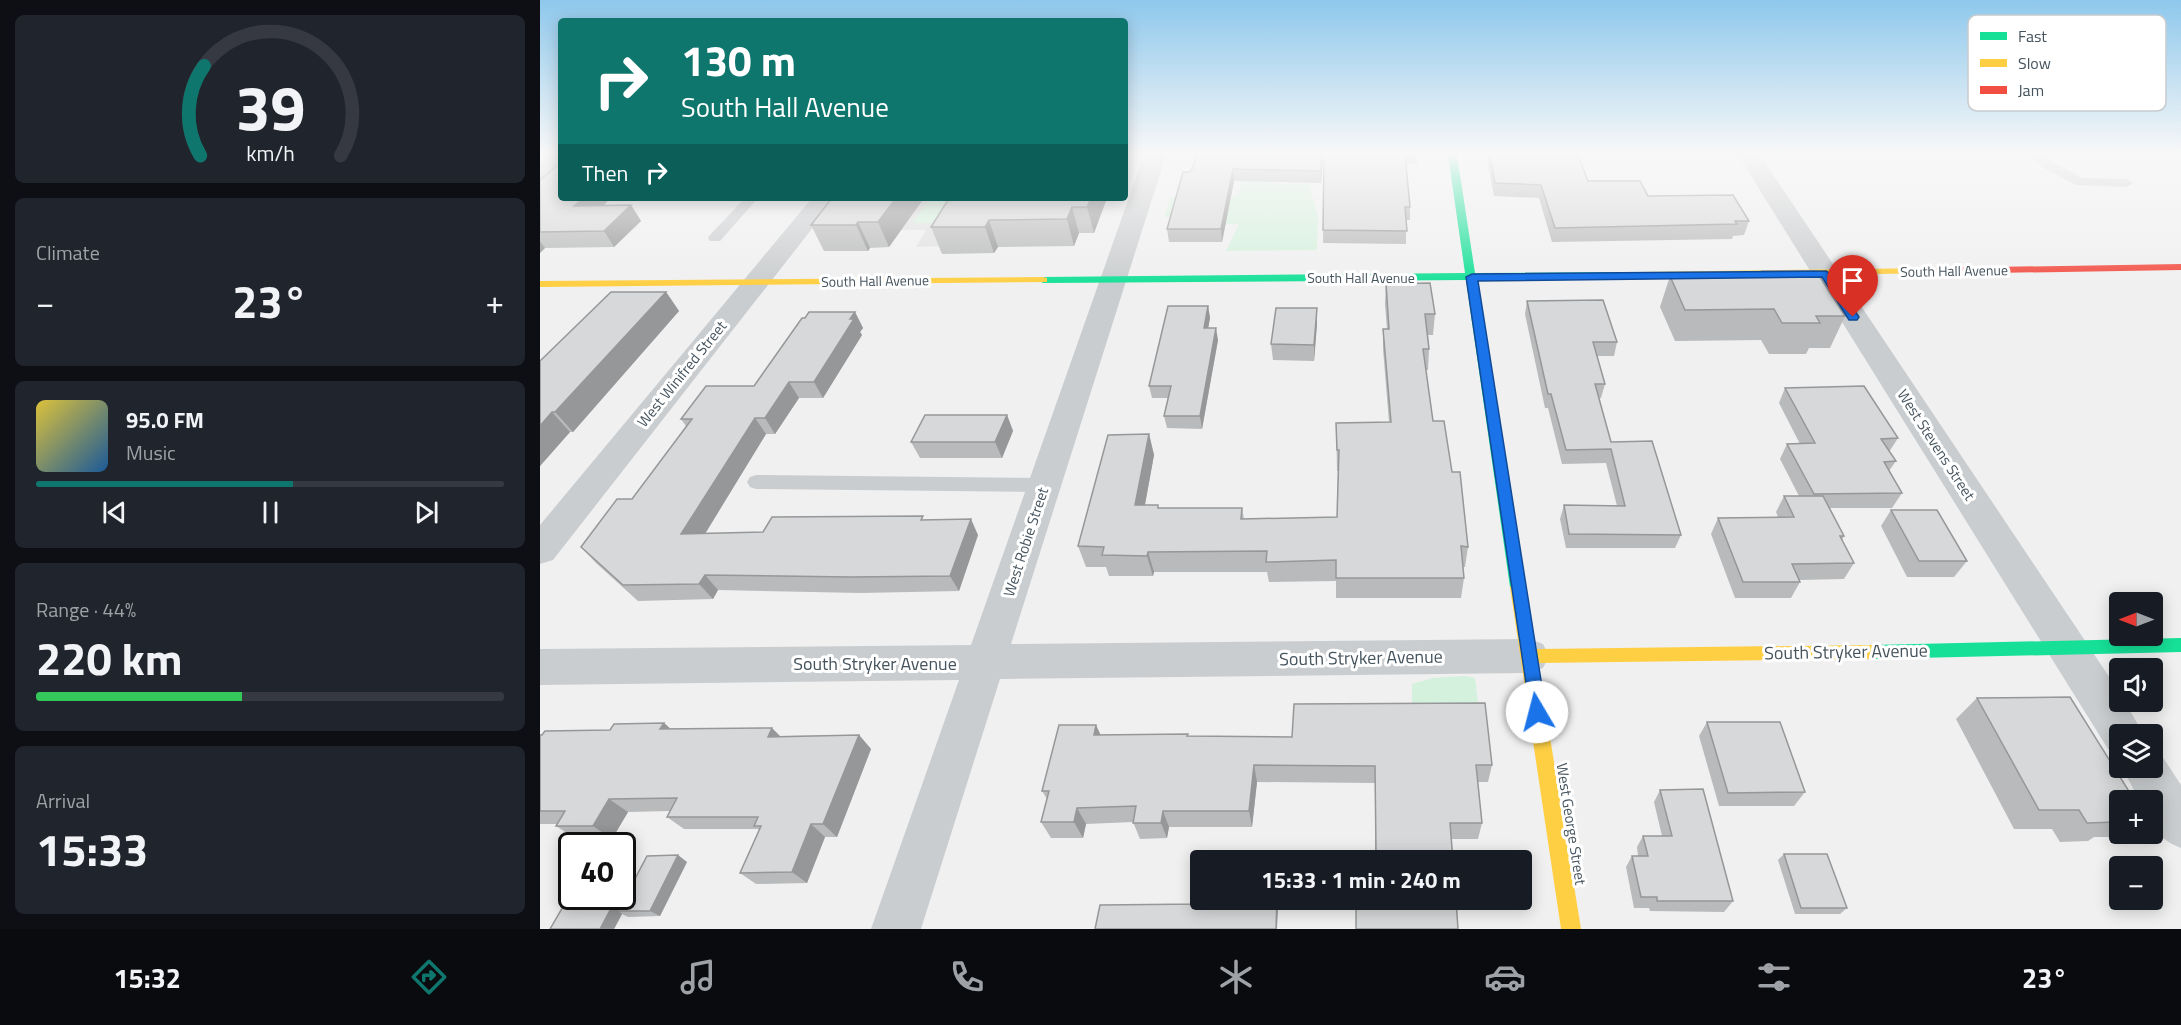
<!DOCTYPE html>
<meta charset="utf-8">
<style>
body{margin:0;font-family:"Titillium Web",sans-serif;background:#20242c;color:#f1f3f6;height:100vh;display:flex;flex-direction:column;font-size:22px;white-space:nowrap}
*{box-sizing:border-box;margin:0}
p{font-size:20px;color:#9ea1a6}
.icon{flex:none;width:33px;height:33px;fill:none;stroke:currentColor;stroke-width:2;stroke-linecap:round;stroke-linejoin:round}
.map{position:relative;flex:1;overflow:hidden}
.side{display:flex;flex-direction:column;gap:15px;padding:15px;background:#0d0f14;width:540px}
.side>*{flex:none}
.guide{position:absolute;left:18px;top:18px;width:570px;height:183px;border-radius:6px;box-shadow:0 3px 15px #0003;background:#0f766e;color:#fff;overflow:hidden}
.needle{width:39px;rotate:270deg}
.tools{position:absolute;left:1569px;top:592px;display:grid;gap:12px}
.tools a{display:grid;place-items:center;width:54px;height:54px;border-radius:6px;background:#171b24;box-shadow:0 3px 15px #0003;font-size:30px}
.speed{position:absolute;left:18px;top:832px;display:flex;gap:12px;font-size:30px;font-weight:700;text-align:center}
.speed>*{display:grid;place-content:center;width:78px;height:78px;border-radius:50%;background:#171b24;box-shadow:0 3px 15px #0003;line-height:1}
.speed .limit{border:3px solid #111;border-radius:9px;background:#fff;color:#111}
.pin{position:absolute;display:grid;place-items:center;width:51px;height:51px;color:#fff;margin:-62px -26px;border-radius:50% 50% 50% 0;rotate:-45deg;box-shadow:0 0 6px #0007}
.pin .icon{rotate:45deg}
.me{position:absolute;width:66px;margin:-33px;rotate:352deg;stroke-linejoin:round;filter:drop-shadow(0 0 4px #0008)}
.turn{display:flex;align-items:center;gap:21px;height:126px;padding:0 24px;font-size:27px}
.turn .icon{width:78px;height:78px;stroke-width:2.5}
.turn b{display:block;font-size:42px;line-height:51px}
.then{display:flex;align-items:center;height:57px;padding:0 24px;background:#0003;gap:12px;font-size:22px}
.big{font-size:45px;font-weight:700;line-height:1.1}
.side .tile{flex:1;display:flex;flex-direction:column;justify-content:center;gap:9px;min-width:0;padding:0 21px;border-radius:9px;background:#20242c}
.side .dial{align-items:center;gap:0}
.dial svg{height:156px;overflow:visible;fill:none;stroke:#363941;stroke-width:7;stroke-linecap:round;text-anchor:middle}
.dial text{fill:#f1f3f6;stroke:none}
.song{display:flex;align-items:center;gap:18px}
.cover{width:72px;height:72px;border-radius:9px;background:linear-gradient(135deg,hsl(50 70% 55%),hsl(210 70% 35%))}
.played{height:6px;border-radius:3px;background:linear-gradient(90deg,#0f766e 55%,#363941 55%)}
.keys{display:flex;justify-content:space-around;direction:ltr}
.heat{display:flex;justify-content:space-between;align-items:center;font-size:33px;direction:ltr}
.charge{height:9px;border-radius:4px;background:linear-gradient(90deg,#34c759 44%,#363941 0)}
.trip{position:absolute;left:650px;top:850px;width:342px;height:60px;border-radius:6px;background:#171b24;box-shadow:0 3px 15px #0003;font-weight:700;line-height:60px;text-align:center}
.tabs{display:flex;height:96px;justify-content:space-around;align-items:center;background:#090b0e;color:#9ea1a6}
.tabs .icon{width:42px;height:42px}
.tabs .active{color:#0f766e}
.tabs b{font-size:27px;color:#f1f3f6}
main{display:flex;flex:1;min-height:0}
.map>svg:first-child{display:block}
.education{fill:#e2e1e2}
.green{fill:#d4f1dd}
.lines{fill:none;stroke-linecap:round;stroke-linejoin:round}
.lane{fill:#cacdcf;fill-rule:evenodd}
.street{fill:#cacdcf;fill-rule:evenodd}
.fast{fill:#16e098;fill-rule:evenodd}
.slow{fill:#ffcf43;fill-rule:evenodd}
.jam{fill:#f24e42;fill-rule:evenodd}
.wall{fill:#b9babb}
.shaded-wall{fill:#969798}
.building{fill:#d7d8d9;stroke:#969798;stroke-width:1.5}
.route{fill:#1a73e8;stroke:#114b97;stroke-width:1.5}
.labels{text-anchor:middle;stroke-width:6;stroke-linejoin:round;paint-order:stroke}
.far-street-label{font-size:14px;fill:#46545e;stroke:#fff}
.street-label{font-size:15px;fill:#46545e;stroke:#fff}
.near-street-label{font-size:18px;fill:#46545e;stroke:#fff}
.key{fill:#fff;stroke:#c8cccf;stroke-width:1.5}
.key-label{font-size:16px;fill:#46545e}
</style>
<main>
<section class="side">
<div class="tile dial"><svg viewBox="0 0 100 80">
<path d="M14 69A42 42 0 1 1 86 69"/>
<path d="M14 69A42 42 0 0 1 16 23" stroke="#0f766e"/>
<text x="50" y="56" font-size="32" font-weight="700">39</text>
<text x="50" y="72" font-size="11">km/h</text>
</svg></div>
<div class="tile"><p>Climate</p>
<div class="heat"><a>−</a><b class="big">23°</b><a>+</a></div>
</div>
<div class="tile">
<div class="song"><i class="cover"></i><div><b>95.0 FM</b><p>Music</p></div></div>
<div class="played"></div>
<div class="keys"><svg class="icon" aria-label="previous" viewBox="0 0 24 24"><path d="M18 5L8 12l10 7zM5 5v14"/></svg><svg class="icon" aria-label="pause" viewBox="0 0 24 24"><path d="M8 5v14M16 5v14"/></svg><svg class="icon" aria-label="next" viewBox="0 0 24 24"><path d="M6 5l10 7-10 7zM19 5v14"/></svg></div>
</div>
<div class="tile"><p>Range · 44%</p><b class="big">220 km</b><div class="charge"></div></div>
<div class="tile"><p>Arrival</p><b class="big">15:33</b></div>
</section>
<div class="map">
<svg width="1641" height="929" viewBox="0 0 1641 929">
<rect width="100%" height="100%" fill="#f1f0f0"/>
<path class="education" d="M384,198H452L406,246L376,247L386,230H343L379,205Z"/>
<g class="green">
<path d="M702,179H735L734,184H769L778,217L777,250L686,251L699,224H684L676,216L624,217L631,197L688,199L698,195Z"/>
<path d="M389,198H422L407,223H373Z"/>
<path d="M924,676L935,678L939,710L872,711V684L893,678Z"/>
</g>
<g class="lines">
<g class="lane">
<path d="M1488,155H1502L1542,178L1587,179L1593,183L1587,187L1536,185L1502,167Z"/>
<path d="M205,198H218L180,241H170L168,238L170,235Z"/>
<path d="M216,475L504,478L511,480L513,485L511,490L504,492L216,489L210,487L207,482L210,477Z"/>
</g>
<g class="street">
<path d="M8,155H21V167L8,177L0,179V161Z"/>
<path d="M604,155H626L471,644L989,639L1003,644L1009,656L1003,668L989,673L460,679L381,929H331L419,680L0,685V649L431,645Z"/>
<path d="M1198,155H1220L1580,693V702H1585L1604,735H1580V754L1568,749Z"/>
<path d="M272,198H296L13,560L0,564V525Z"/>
<path d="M1612,750L1620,753L1641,785V848C1616,838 1612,827 1612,801H1600L1582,768H1612Z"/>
</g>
<g class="fast">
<path d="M908,155H917L935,273L1099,272L1104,275L1099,278L936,280L986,587L983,591L978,593L973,591L970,587L926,280L503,283L498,280L503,277L925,273Z"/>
<path d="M1641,638V652L1333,659L1327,657L1325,652L1327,647L1333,645Z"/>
</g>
<g class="slow">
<path d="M1391,268L1395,269V273L1099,278L1094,275L1099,272Z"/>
<path d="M503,277L507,278V282L0,287V281Z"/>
<path d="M978,581L983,583L986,587L996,649L1333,645L1339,647L1341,652L1339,657L1333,659L998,663L1041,929H1021L970,587L973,583Z"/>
</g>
<path class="jam" d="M1641,264V270L1391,274L1386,271L1391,268Z"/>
</g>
<g class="wall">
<path d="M783,155L781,183L694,181L682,242H629L627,229L650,172Z"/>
<path d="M784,155H877V164H866L870,207V220H866V244L783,243Z"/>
<path d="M946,155H1038L1048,181L1209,221L1204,235L1193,236L1192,239L1012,242L999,198L954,196Z"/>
<path d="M0,180L71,198L63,206L91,205L101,221L74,247L5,248L0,253Z"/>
<path d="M292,198H384L349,247L330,248L328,251H284L271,225Z"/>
<path d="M567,198L554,233H539L534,246L458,247L454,253L402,254L391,227Z"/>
<path d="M1222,271L1305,316L1290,348H1269L1266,354H1229L1221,340L1135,341L1120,307L1130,276L1220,275Z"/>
<path d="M846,284L895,314L893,335H888L889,349L888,370H886L893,421L912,472L928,547L925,567H923L924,578L921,598H796V581L729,582L727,572H614L613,576H569L566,567H546L538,546L609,434L614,455L605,505L619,508H702L704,519L797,517L798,471H797L796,423L849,422L843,349V329H847L845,304Z"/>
<path d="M126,292L139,311L33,432H30L0,466V361Z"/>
<path d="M987,301L1077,342L1074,356H1057L1065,384L1061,398H1059L1071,442L1141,535L1135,548H1026L1020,519L1024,505L1077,506L1066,463L1022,464L1008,408H1005L985,314Z"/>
<path d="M668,306L670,318L668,328L678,340L662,429L627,428L624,416L628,398H612L609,386Z"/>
<path d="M315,312L323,328L320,332L322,335L283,398H259L235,434H226L165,534L223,532L385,520L438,535L419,591L321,593L178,590L173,599L98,601L56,563L41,547L92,499L146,426L141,419L214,386Z"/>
<path d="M777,324L774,361L733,360L731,344Z"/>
<path d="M1245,388L1358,438L1349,452L1356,461L1349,471L1362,493L1352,508H1290L1304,536L1302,540L1314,563L1304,579L1259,580L1260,582L1251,598H1195L1171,534L1178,518L1238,517L1236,512L1244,496H1259L1240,459L1247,444H1260L1239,403Z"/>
<path d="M467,415L473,431L462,458H380L371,442Z"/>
<path d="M1351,510L1427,561L1414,577H1367L1341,526Z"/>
<path d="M1437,698L1580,801V834L1576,837H1554L1548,841L1520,842L1512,829H1474L1416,719Z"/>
<path d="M1167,722L1265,792L1254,806H1179L1159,736Z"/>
<path d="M124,723L130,729L240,736L319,735L331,749L297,837H285L267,883L216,884L200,873L219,830L218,829H144L127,817L130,811L88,812L72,839H36L16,826L17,824H0V735L70,730Z"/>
<path d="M561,735L648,736L952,765L948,782H938L942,823L938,839H911L835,851V783L717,782L712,827H629L627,838L600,839L593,822L546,824L543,838H511L501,822L507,799L502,791Z"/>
<path d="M1120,790L1193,901L1184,912L1110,911L1109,908H1094L1086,867L1092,856H1098L1097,847L1103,836H1122L1114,802Z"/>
<path d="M1244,854L1307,908L1300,914H1255L1238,860Z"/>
<path d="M147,862L120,916L88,917L82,914L74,929H10L82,897V895L86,897Z"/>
</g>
<g class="shaded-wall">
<path d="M782,155H783L781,183V171Z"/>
<path d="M693,169L694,181L682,242L681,229Z"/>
<path d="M44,198H71L45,221L34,206Z"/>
<path d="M356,198H384L349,247L338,222Z"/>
<path d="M551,198H567L554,233L547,207Z"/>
<path d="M91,205L101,221L74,247L64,231Z"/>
<path d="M532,207L539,233L534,246L527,219Z"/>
<path d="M449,220L458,247L454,253L445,227Z"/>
<path d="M318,222L330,248L328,251L316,225Z"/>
<path d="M0,241L5,248L0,253Z"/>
<path d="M126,292L139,311L33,432L15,412Z"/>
<path d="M668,306L670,318L666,340L664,328Z"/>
<path d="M777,308V324L774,361V345Z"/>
<path d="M315,312L323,328L320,332L322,335L283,398L274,382Z"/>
<path d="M676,328L678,340L662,429L660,416Z"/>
<path d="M249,382L259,398L235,434L225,418Z"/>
<path d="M12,412L30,432L0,466V426Z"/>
<path d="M467,415L473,431L462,458L455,442Z"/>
<path d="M215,418L226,434L155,550L141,534Z"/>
<path d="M609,434L614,455L601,526L595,505Z"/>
<path d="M431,519L438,535L419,591L410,576Z"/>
<path d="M608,552L614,572L613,576L607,556Z"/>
<path d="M165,575L178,590L173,599L159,584Z"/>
<path d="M124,723L140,737L120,729Z"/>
<path d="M556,725L564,742L554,735Z"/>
<path d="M232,728L246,742L228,737Z"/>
<path d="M319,735L331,749L297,837L283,824Z"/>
<path d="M714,765L717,782L712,827L709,811Z"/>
<path d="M69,799L88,812L72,839L53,826Z"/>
<path d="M537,808L546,824L543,838L534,822Z"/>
<path d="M623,811L629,827L627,838L621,823Z"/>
<path d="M271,824L285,837L267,883L252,872Z"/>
<path d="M138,855L147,862L120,916L110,911Z"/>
<path d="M82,895L89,899L78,911L82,914L74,929H60L77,897H82Z"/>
<path d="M737,900L738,905L737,929H736Z"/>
</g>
<g class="building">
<path d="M656,155H782L781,171L693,169L681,229H627L643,172H650L653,167Z"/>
<path d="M784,155H865L870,207H865L867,231L783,230Z"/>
<path d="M950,155H1038L1048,181H1100L1108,196L1193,195L1209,221H1195L1197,224L1015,228L1001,185L955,183Z"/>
<path d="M18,165H21V198H44L34,206L91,205L64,231L0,232V180Z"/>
<path d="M292,198H356L338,222H318L316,225H271Z"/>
<path d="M428,198H551L547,207H532L527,219L449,220L445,227H391L408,200H427Z"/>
<path d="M1222,271H1276L1305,316H1276L1280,323H1242L1234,309L1145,310L1130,276L1224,275Z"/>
<path d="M890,283L895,314H885L889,349H883L893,421H904L912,472H920L928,547L921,546L924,578H796V560L726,562L727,551L608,552L607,556L562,555L564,547L538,546L568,435L609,434L595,505H618V508H702L701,519L797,517L799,450H797L796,423L851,422L843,329H849L846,284Z"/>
<path d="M71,292H126L15,412H12L0,426V361Z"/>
<path d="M1063,300L1077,342H1053L1065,384H1055L1071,442L1112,441L1141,535L1029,534L1024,505L1085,506L1071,449L1026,450L1011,394H1008L987,301Z"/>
<path d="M628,306H668L664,328H676L660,416H624L631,386H609Z"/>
<path d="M736,308H777L774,345L731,344Z"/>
<path d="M269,312H315L310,319H314L274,382H249L225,418H215L141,534L223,532L232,517L383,516L381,520L431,519L410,576L310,577L165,575L159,584L83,585L41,547L77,499H92L152,419H141L166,386H214L262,318H265Z"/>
<path d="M1324,386L1358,438L1341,439L1356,461L1344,462L1362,493L1274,494L1247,444L1275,443L1245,388Z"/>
<path d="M385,415H467L455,442H371Z"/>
<path d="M1244,496H1283L1304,536H1300L1314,563L1252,564L1260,582H1203L1178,518L1254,517Z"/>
<path d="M1351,510H1397L1427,561H1379Z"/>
<path d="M1530,697L1595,801H1580V818H1573L1576,822L1547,823L1539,810H1499L1437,698Z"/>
<path d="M945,703L952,765H936L942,823H910L913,861H817V851H836L835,766L714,765L709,811H623L621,823H593L596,806L537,808L534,822H501L509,791H502L519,725H556L554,735L648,734L647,736L752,737L754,704Z"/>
<path d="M1167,722H1240L1265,792L1188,793Z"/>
<path d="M124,723L120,729L232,728L228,737L319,735L283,824H271L252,872L200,873L221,826H214L218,817H127L137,798L69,799L53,826H16L25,811H0V735H2L5,731L70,730L74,724Z"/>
<path d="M1163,789L1193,901H1117V897H1101L1092,856H1108L1103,836H1132L1120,790Z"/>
<path d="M1244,854H1287L1307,908H1261Z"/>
<path d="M138,855L110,911H78L107,856Z"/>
<path d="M31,893H32V897H77L60,929H10Z"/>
<path d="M659,899L737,900L736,929H555L560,905L659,904Z"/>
<path d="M816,900H916L918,929H816Z"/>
</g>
<linearGradient id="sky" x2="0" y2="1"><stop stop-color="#8ec8ec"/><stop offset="0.54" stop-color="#f9f8f8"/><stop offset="1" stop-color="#f9f8f8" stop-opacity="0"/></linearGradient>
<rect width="1641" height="285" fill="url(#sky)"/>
<path class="route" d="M1286,271L1291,274L1319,317L1317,320H1309L1282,277L938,281L1006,712L1003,717L997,720L991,717L926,277L932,274Z"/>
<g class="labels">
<g class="far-street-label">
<text transform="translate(1414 271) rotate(-1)" y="5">South Hall Avenue</text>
<text x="821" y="283">South Hall Avenue</text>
<text transform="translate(335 281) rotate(-1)" y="5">South Hall Avenue</text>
</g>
<g class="street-label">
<text transform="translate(142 374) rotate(-51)" y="5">West Winifred Street</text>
<text transform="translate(1396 445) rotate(57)" y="5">West Stevens Street</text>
<text transform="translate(486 542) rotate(-72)" y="5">West Robie Street</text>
<text transform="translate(1031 824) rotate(81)" y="5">West George Street</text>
</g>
<g class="near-street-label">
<text transform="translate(1306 652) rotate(-1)" y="6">South Stryker Avenue</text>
<text transform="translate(821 658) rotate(-1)" y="6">South Stryker Avenue</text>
<text x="335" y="670">South Stryker Avenue</text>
</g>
</g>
<rect x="1428" y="15" width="198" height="96" rx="9" class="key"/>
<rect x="1440" y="32" width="27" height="8" fill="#16e098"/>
<rect x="1440" y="59" width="27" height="8" fill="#ffcf43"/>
<rect x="1440" y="86" width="27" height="8" fill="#f24e42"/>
<g class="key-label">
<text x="1478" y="42">Fast</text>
<text x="1478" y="69">Slow</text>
<text x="1478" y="96">Jam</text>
</g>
</svg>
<div class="tools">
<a><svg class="needle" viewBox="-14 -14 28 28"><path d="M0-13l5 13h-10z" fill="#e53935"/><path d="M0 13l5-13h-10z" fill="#9ea1a6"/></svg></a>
<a><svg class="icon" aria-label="sound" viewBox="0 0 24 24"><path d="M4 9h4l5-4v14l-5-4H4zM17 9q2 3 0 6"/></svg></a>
<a><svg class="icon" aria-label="layers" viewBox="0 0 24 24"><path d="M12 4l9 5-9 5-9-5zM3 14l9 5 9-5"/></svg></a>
<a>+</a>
<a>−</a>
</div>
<div class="speed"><div class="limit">40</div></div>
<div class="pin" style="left:1313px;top:317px;background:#d93025"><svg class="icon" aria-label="arrive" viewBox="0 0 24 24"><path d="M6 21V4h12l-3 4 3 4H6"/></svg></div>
<svg class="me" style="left:997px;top:712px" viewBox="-20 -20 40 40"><circle r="19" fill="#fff"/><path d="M0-13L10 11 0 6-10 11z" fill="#1a73e8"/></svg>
<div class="trip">15:33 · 1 min · 240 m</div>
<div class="guide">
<div class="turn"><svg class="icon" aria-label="right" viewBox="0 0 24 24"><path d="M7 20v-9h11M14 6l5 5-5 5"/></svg><div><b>130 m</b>South Hall Avenue</div></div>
<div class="then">Then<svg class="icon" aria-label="right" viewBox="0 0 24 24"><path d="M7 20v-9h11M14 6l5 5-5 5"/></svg></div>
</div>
</div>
</main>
<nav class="tabs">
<b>15:32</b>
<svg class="icon active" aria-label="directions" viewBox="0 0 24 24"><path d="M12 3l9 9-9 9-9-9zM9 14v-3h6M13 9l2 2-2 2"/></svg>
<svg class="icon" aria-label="music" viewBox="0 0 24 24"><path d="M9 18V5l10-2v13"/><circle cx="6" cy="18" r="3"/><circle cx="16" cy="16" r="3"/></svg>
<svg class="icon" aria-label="phone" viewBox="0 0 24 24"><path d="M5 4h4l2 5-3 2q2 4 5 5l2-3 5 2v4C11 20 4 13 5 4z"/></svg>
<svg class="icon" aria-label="climate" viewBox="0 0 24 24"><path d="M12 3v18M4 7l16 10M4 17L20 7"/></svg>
<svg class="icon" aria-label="car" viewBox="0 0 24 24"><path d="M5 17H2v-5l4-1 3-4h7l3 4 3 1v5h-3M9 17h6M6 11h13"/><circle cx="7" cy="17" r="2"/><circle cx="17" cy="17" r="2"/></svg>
<svg class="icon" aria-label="filters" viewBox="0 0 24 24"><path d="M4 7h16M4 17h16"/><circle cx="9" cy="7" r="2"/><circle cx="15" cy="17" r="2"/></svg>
<b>23°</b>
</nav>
